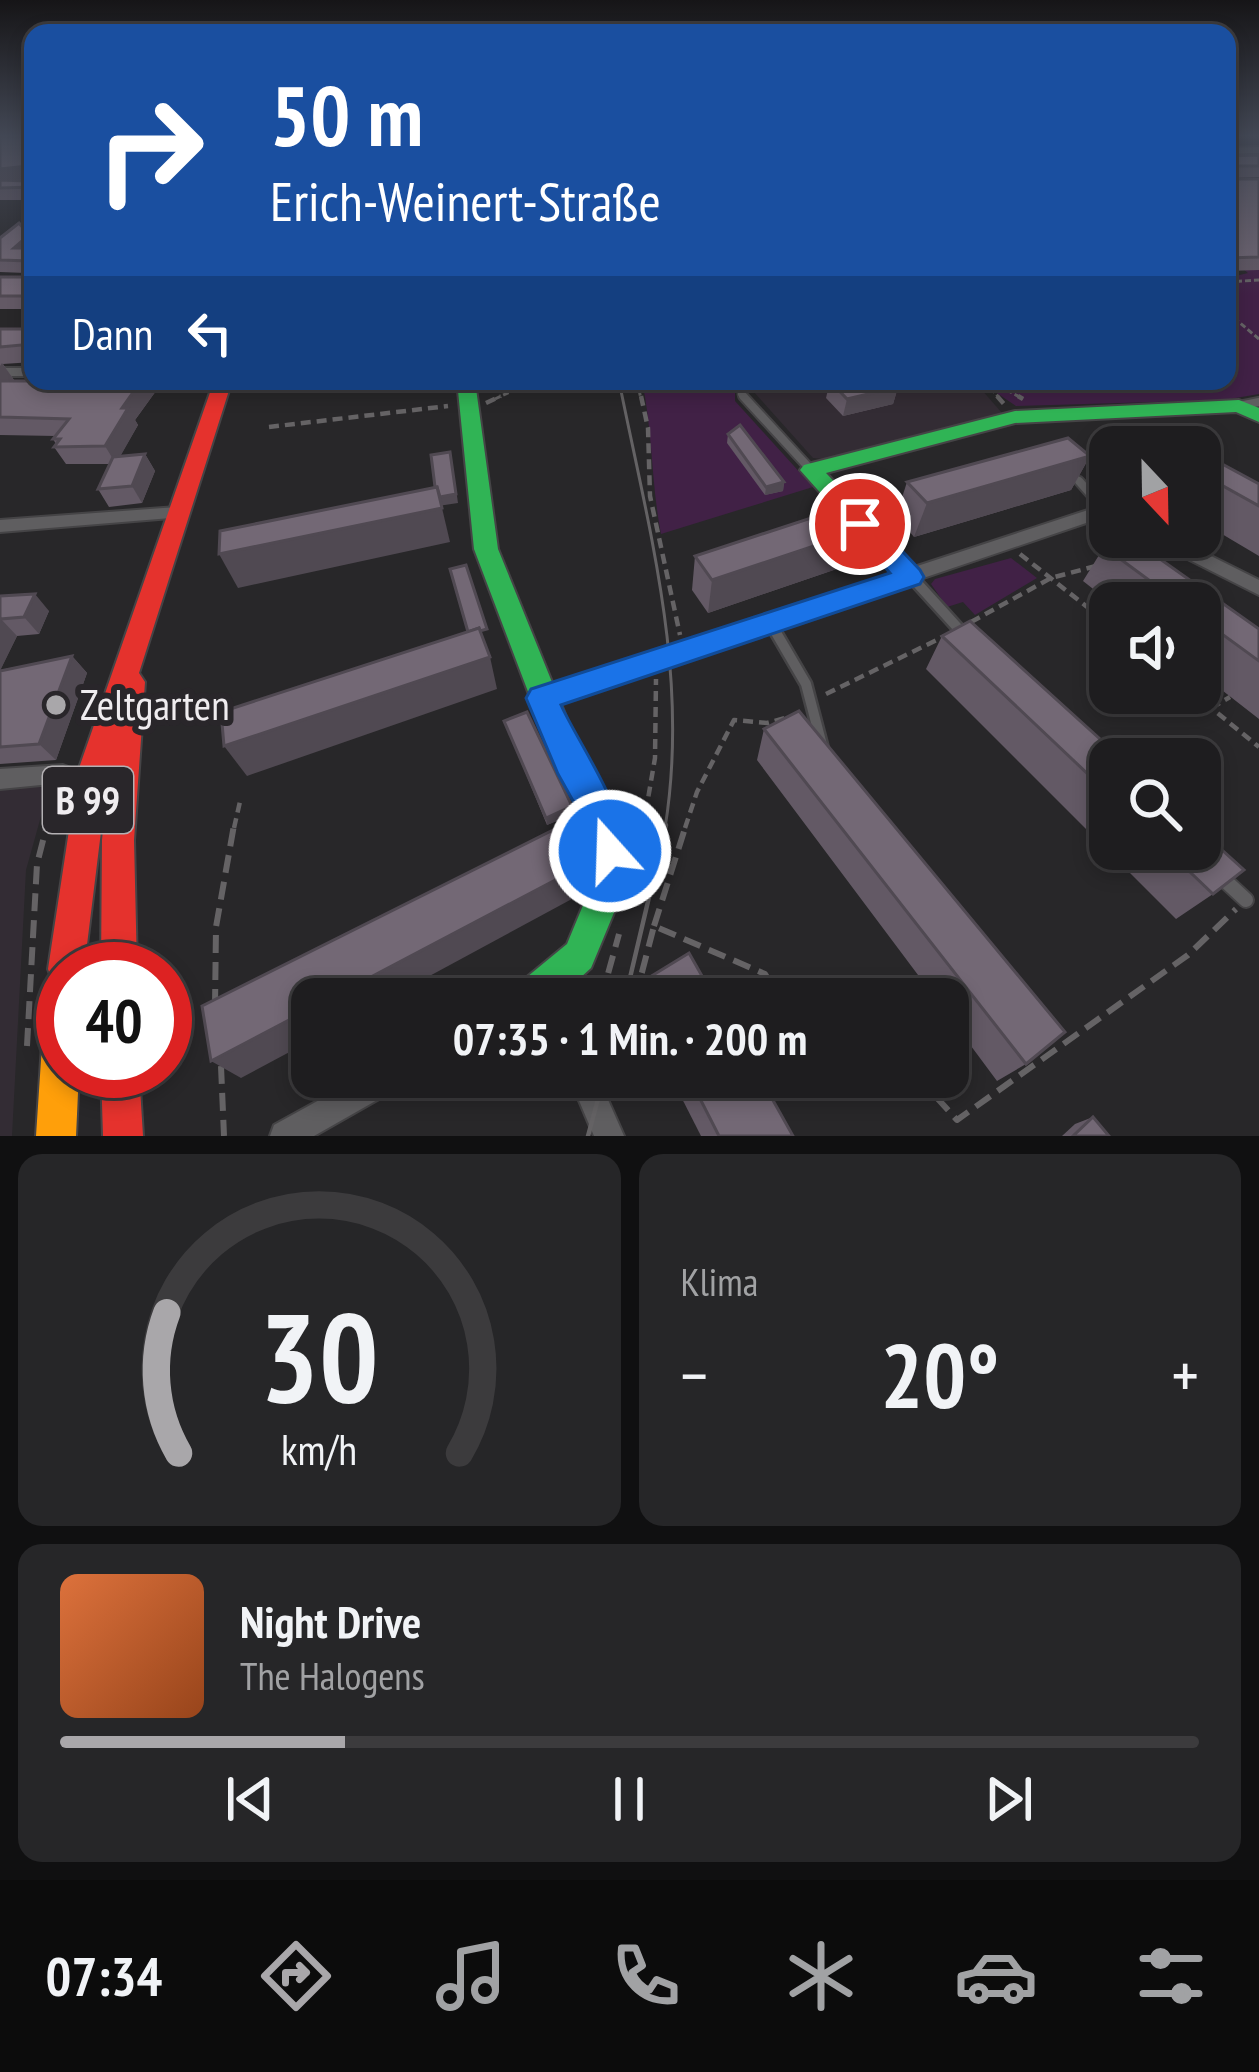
<!DOCTYPE html>
<html lang="de">
<meta charset="utf-8">
<style>
body{margin:0;font-family:"PT Sans Narrow",sans-serif;background:#262628;color:#f1f3f6;height:100vh;display:flex;flex-direction:column;font-size:45px;white-space:nowrap}
*{box-sizing:border-box;margin:0}
p{font-size:39px;color:#a1a2a4}
.icon{flex:none;width:66px;height:66px;fill:none;stroke:currentColor;stroke-width:2;stroke-linecap:round;stroke-linejoin:round}
.map{position:relative;height:1136px;overflow:hidden}
.sheet{display:flex;flex-direction:column;gap:18px;padding:18px;background:#101011;flex:1}
.sheet>*{flex:none}
.guide{position:absolute;left:24px;top:24px;width:1212px;height:366px;border-radius:24px;box-shadow:0 6px 18px #0003,0 0 0 3px #3c3b3d;background:#1a4fa0;color:#fff;overflow:hidden}
.needle{width:78px;rotate:158deg}
.tools{position:absolute;left:1089px;top:426px;display:grid;gap:24px}
.tools a{display:grid;place-items:center;width:132px;height:132px;border-radius:24px;background:#1e1d1f;box-shadow:0 6px 18px #0003,0 0 0 3px #3c3b3d;font-size:60px}
.speed{position:absolute;left:36px;top:942px;display:flex;gap:24px;font-size:60px;font-weight:700;text-align:center}
.speed>*{display:grid;place-content:center;width:156px;height:156px;border-radius:50%;background:#1e1d1f;box-shadow:0 6px 18px #0003,0 0 0 3px #3c3b3d;line-height:1}
.speed .limit{border:18px solid #d22;background:#fff;color:#111}
.pin{position:absolute;display:grid;place-items:center;width:102px;height:102px;color:#fff;margin:-51px;border:6px solid #fff;border-radius:50%;box-shadow:0 3px 12px #0007}
.me{position:absolute;width:132px;margin:-66px;rotate:340deg;stroke-linejoin:round;filter:drop-shadow(0 0 9px #0008)}
.turn{display:flex;align-items:center;gap:42px;height:252px;padding:0 48px;font-size:54px}
.turn .icon{width:156px;height:156px;stroke-width:2.5}
.turn b{display:block;font-size:84px;line-height:102px}
.then{display:flex;align-items:center;height:114px;padding:0 48px;background:#0003;gap:24px;font-size:45px}
.big{font-size:90px;font-weight:600;line-height:1.1}
.sheet .card{flex:1;display:flex;flex-direction:column;justify-content:center;gap:18px;min-width:0;padding:0 42px;border-radius:24px;background:#262628}
.sheet .dial{align-items:center;gap:0}
.dial svg{height:312px;overflow:visible;fill:none;stroke:#3c3b3d;stroke-width:7;stroke-linecap:round;text-anchor:middle}
.dial text{fill:#f1f3f6;stroke:none}
.song{display:flex;align-items:center;gap:36px}
.cover{width:144px;height:144px;border-radius:18px;background:linear-gradient(135deg,hsl(20 70% 55%),hsl(20 70% 35%))}
.played{height:12px;border-radius:6px;background:linear-gradient(90deg,#a9a7aa 25%,#3c3b3d 25%)}
.keys{display:flex;justify-content:space-around;direction:ltr}
.heat{display:flex;justify-content:space-between;align-items:center;font-size:66px;direction:ltr}
.sheet .tiles{flex:1;display:grid;gap:18px;grid-template-columns:1fr 1fr}
.card:last-child{grid-column:span 2}
.trip{position:absolute;left:291px;top:978px;width:678px;height:120px;border-radius:24px;background:#1e1d1f;box-shadow:0 6px 18px #0003,0 0 0 3px #3c3b3d;font-weight:600;line-height:120px;text-align:center}
.menu{display:flex;height:192px;justify-content:space-around;align-items:center;background:#0c0c0c;color:#a1a2a4}
.menu .icon{width:84px;height:84px}
.menu .current{color:#a9a7aa}
.menu b{font-size:54px;color:#f1f3f6}
.map>svg:first-child{display:block}
.built{fill:#332c34}
.green{fill:#412146}
.lines{fill:none;stroke-linecap:round;stroke-linejoin:round}
.lane-far3-casing{stroke:#454446;stroke-width:9}
.lane-far2-casing{stroke:#454446;stroke-width:12}
.lane-far1-casing{stroke:#454446;stroke-width:15}
.lane-casing{stroke:#454446;stroke-width:18}
.street-casing{stroke:#454446;stroke-width:4}
.fast-casing{stroke:#454446;stroke-width:4}
.slow-casing{stroke:#454446;stroke-width:4}
.jam-casing{stroke:#454446;stroke-width:4}
.path-far2{stroke:#656365;stroke-width:3;stroke-dasharray:6 3;stroke-linecap:butt}
.path-far1{stroke:#656365;stroke-width:4.5;stroke-dasharray:10 6;stroke-linecap:butt}
.path{stroke:#656365;stroke-width:6;stroke-dasharray:18 9;stroke-linecap:butt}
.lane-far3{stroke:#5f5e60;stroke-width:6}
.lane-far2{stroke:#5f5e60;stroke-width:8}
.lane-far1{stroke:#5f5e60;stroke-width:10}
.lane{stroke:#5f5e60;stroke-width:14}
.street{fill:#5f5e60;fill-rule:evenodd}
.fast{fill:#30b455;fill-rule:evenodd}
.slow{fill:#ff9f0a;fill-rule:evenodd}
.jam{fill:#e5322d;fill-rule:evenodd}
.tram-far1{stroke:#646264;stroke-width:3}
.tram{stroke:#646264;stroke-width:4.5}
.wall{fill:#635965}
.shaded-wall{fill:#504952}
.building{fill:#736875;stroke:#504952;stroke-width:3}
.route{fill:#1a73e8;stroke:#114b97;stroke-width:3}
.poi-dot{fill:#a9a7aa;stroke:#29262a;stroke-width:4.5}
.labels{text-anchor:middle;stroke-width:12;stroke-linejoin:round;paint-order:stroke}
.shield{fill:#29262a;stroke:#b4b1b4;stroke-width:3}
.shield-label{font-size:39px;font-weight:bold;fill:#efecef}
.poi-label{font-size:42px;fill:#efecef;stroke:#29262a;text-anchor:start}
</style>
<div class="map">
<svg width="1259" height="1136" viewBox="0 0 1259 1136">
<rect width="100%" height="100%" fill="#282729"/>
<g class="built">
<path d="M744,381H974L1002,413L827,459L813,458Z"/>
<path d="M52,777L26,870L12,1136H0V780Z"/>
</g>
<g class="green">
<path d="M1227,256L1259,261V394L1224,400L1016,406L979,381H1227V278L1248,273Z"/>
<path d="M642,381H735V401L813,487L661,534C651,483 653,432 642,381Z"/>
<path d="M1011,558L1037,578L975,615L963,602L947,607L931,584L935,579Z"/>
</g>
<g class="lines">
<g class="lane-far3-casing">
<path id="lane-far3" d="M741,394L746,399"/>
</g>
<g class="lane-far2-casing">
<g id="lane-far2">
<path d="M743,396L811,470"/>
<path d="M1239,406L1259,402"/>
<path d="M1079,481L1110,516"/>
<path d="M913,579L920,587"/>
</g>
</g>
<g class="lane-far1-casing">
<g id="lane-far1">
<path d="M918,584L966,637"/>
<path d="M771,624L806,684L823,749"/>
</g>
</g>
<g class="lane-casing">
<path id="lane" d="M1219,875L1246,900"/>
</g>
<g class="street-casing">
<g id="street">
<path d="M1259,147V153L1227,154V148Z"/>
<rect x="0" y="368" width="33" height="8"/>
<path d="M177,507L183,509L185,513L183,517L0,532V520Z"/>
<path d="M1088,510H1110V522H1089L542,707L535,704L532,698L535,692L542,689Z"/>
<path d="M1149,537H1173L1259,580V595L1152,541Z"/>
<path d="M63,765L71,768L74,775L71,782L0,789V769Z"/>
<path d="M361,1077H404L400,1087L314,1136H270L274,1125Z"/>
<path d="M569,1077H598L624,1136H594Z"/>
</g>
</g>
<g class="fast-casing">
<g id="fast">
<path d="M457,381H475L498,549L582,756L619,819L626,851L625,886L591,968L557,999H511L516,986L567,944L591,886L594,851L588,823L555,763L474,549Z"/>
<path d="M1239,400L1259,408V422L1236,412L1015,423L826,473L919,571L922,577L919,583H901L800,470L804,465L1015,411Z"/>
</g>
</g>
<g class="slow-casing">
<path id="slow" d="M63,982V1071H79L76,1136H36L45,1000L50,987Z"/>
</g>
<g class="jam-casing">
<g id="jam">
<path d="M214,381H232L139,673L145,682L134,840L137,969H101L102,840L109,767L84,969H63V986L53,982L48,969L78,771Z"/>
<path d="M101,1071H139L143,1136H103Z"/>
</g>
</g>
<g class="path-far2">
<path d="M1227,282L1259,280"/>
<path d="M1227,312L1259,339"/>
<path d="M637,381L641,399"/>
<path d="M985,381L1000,399"/>
<path d="M991,381L1023,399"/>
<path d="M495,399L533,381"/>
</g>
<g class="path-far1">
<path d="M641,396L648,428L650,496L680,635"/>
<path d="M997,396L1004,404"/>
<path d="M1018,396L1023,399"/>
<path d="M486,403L501,396"/>
<path d="M269,427L448,406"/>
<path d="M1020,554L1110,625"/>
<path d="M1093,611L1110,604"/>
<path d="M971,622L1051,578L1096,566"/>
<path d="M1193,693L1259,747"/>
<path d="M826,694L945,636"/>
<path d="M1211,708L1230,697"/>
<path d="M46,828L54,796"/>
<path d="M234,828L241,797"/>
<path d="M643,828L655,758L656,679"/>
<path d="M685,828L697,792L734,720L767,723L785,718"/>
</g>
<g class="path">
<path d="M639,853L644,825"/>
<path d="M654,926L686,825"/>
<path d="M601,999L619,934"/>
<path d="M635,999L654,926L765,974L780,999"/>
<path d="M215,1007L216,927L234,825"/>
<path d="M27,1046L37,864L47,825"/>
<path d="M221,1066L224,1136"/>
<path d="M918,1077L957,1120L1188,955L1236,909"/>
</g>
<use href="#lane-far3" class="lane-far3"/>
<use href="#lane-far2" class="lane-far2"/>
<use href="#lane-far1" class="lane-far1"/>
<use href="#lane" class="lane"/>
<use href="#street" class="street"/>
<use href="#fast" class="fast"/>
<use href="#slow" class="slow"/>
<use href="#jam" class="jam"/>
<path class="tram-far1" d="M619,381C649,530 690,675 665,828"/>
<g class="tram">
<path d="M625,999L666,825"/>
<path d="M588,1136L604,1077"/>
</g>
</g>
<g class="wall">
<rect x="0" y="136" width="33" height="64"/>
<path d="M1259,155V177L1232,178L1259,179V270L1227,271V156Z"/>
<path d="M29,235L33,241V309H0V277H25L26,273L0,272V238Z"/>
<path d="M0,329H33V362L3,364L14,380L161,384L135,420L138,425L120,456L145,454L155,471L142,503L109,507L98,489L110,464H66L54,447L56,444L53,439L56,436L0,435Z"/>
<path d="M830,381L898,387L893,404L843,416L826,398Z"/>
<path d="M728,434L784,482L783,491L765,495L727,443Z"/>
<path d="M1134,436L1190,447H1127Z"/>
<path d="M1200,452L1259,484V556L1200,521Z"/>
<path d="M1090,456L1071,490L914,537L896,516L907,482Z"/>
<path d="M874,526L863,560L708,613L692,590L695,556Z"/>
<path d="M1104,547L1259,629V719L1200,673V603H1111L1083,581Z"/>
<path d="M0,596L49,611L39,634L17,636L0,670L72,656L87,673L56,760L0,764Z"/>
<path d="M942,636L1110,759V849H1200L1213,894L1176,919L926,669Z"/>
<path d="M504,721L573,814L547,825Z"/>
<path d="M764,729L1026,1064L997,1081L948,1015V999H936L757,760Z"/>
<path d="M640,983L715,999H640Z"/>
<path d="M671,1077H760L793,1136H701Z"/>
<path d="M1093,1117L1109,1136H1062L1075,1124Z"/>
</g>
<g class="shaded-wall">
<path d="M27,166L33,178L0,181V169Z"/>
<path d="M29,235L33,241V250L14,248Z"/>
<path d="M2,363L14,380L0,395V366Z"/>
<path d="M141,381H159L161,384L135,420L138,425L116,464L105,446L122,408Z"/>
<path d="M898,387L893,404L843,416L847,399Z"/>
<path d="M145,454L155,471L142,503L132,486Z"/>
<path d="M1090,456L1071,490L914,537L927,503Z"/>
<path d="M452,461L458,503L438,506L436,497Z"/>
<path d="M784,482L783,491L765,495L766,487Z"/>
<path d="M442,508L450,542L238,588L219,554Z"/>
<path d="M874,526L863,560L708,613L712,580Z"/>
<path d="M35,594L49,611L39,634L24,617Z"/>
<path d="M1,619L17,636L0,671V622Z"/>
<path d="M72,656L87,673L56,760L39,744Z"/>
<path d="M490,657L497,689L247,776L224,746Z"/>
<path d="M572,806L573,814L547,825L546,818Z"/>
<path d="M583,860L586,887L583,893L387,999H329Z"/>
<path d="M312,1008V1040L241,1078L211,1061Z"/>
</g>
<g class="building">
<path d="M0,136H33V187L0,188V180L26,181L31,171L27,166L0,169Z"/>
<path d="M1259,155V166H1233L1227,172V156Z"/>
<path d="M1227,172L1233,179H1259V257L1227,258Z"/>
<path d="M19,223L29,235L14,248H33V296H0V277H25L29,261L0,260V238Z"/>
<path d="M0,329H33V344L0,347Z"/>
<path d="M0,381H141L122,408H128L105,446L54,447L60,439H53L69,419L0,417Z"/>
<path d="M830,381H891L898,387L847,399Z"/>
<path d="M740,425L784,482L766,487L728,434Z"/>
<path d="M1151,426L1190,447H1153L1134,436Z"/>
<path d="M1068,438L1090,456L927,503L907,482Z"/>
<path d="M450,452L456,494L440,497L437,487H435L431,455Z"/>
<path d="M1200,452L1259,484V506L1200,473Z"/>
<path d="M145,454L132,486L98,489L113,457Z"/>
<path d="M437,487L442,508L219,554L220,531Z"/>
<path d="M854,504L874,526L712,580L695,556Z"/>
<path d="M1124,537H1129L1259,629V661L1200,618V603H1180L1104,547Z"/>
<path d="M466,565L487,629L480,631L479,628L468,632L450,569Z"/>
<path d="M35,594L24,617L1,619L0,622V596Z"/>
<path d="M970,621L1122,759H1110V795L942,636Z"/>
<path d="M479,628L490,657L224,746L221,712Z"/>
<path d="M72,656L39,744L0,747V671Z"/>
<path d="M799,711L1065,1032L1026,1064L764,729Z"/>
<path d="M527,712L572,806L546,818L504,721Z"/>
<path d="M565,824L583,860L580,867L329,999H312V1008L211,1061L202,1006Z"/>
<path d="M1200,830L1244,870L1213,894L1166,849H1200Z"/>
<path d="M689,953L715,999H648L640,983Z"/>
<path d="M689,1077H760L793,1136H719Z"/>
<path d="M1093,1117L1109,1136H1073Z"/>
</g>
<linearGradient id="sky" x2="0" y2="1"><stop stop-color="#161517"/><stop offset="0.46" stop-color="#424754"/><stop offset="1" stop-color="#424754" stop-opacity="0"/></linearGradient>
<rect width="1259" height="295" fill="url(#sky)"/>
<path class="route" d="M860,515L870,517L920,570L924,577L920,584L561,705C578,743 638,828 623,864L610,869L597,864L586,824L558,774L526,698L531,689L890,573L847,524Z"/>
<circle class="poi-dot" cx="56" cy="705" r="12"/>
<g class="labels">
<rect class="shield" x="43" y="767" width="90" height="66" rx="9"/>
<g class="shield-label">
<text x="88" y="814">B 99</text>
</g>
<g class="poi-label">
<text x="80" y="720">Zeltgarten</text>
</g>
</g>
</svg>
<div class="tools">
<a><svg class="needle" viewBox="-14 -14 28 28"><path d="M0-13l5 13h-10z" fill="#e53935"/><path d="M0 13l5-13h-10z" fill="#a1a2a4"/></svg></a>
<a><svg class="icon" aria-label="sound" viewBox="0 0 24 24"><path d="M4 9h4l5-4v14l-5-4H4zM17 9q2 3 0 6"/></svg></a>
<a><svg class="icon" aria-label="search" viewBox="0 0 24 24"><circle cx="10" cy="10" r="6"/><path d="M15 15l6 6"/></svg></a>
</div>
<div class="speed"><div class="limit">40</div></div>
<div class="pin" style="left:860px;top:524px;background:#d93025"><svg class="icon" aria-label="arrive" viewBox="0 0 24 24"><path d="M6 21V4h12l-3 4 3 4H6"/></svg></div>
<svg class="me" style="left:610px;top:851px" viewBox="-20 -20 40 40"><circle r="17" fill="#1a73e8" stroke="#fff" stroke-width="3"/><path d="M0-11L8 9 0 5-8 9z" fill="#fff"/></svg>
<div class="trip">07:35 · 1 Min. · 200 m</div>
<div class="guide">
<div class="turn"><svg class="icon" aria-label="right" viewBox="0 0 24 24"><path d="M7 20v-9h11M14 6l5 5-5 5"/></svg><div><b>50 m</b>Erich-Weinert-Straße</div></div>
<div class="then">Dann<svg class="icon" aria-label="left" viewBox="0 0 24 24"><path d="M17 20v-9H6M10 6l-5 5 5 5"/></svg></div>
</div>
</div>
<section class="sheet">
<div class="tiles">
<div class="card dial"><svg viewBox="0 0 100 80">
<path d="M14 69A42 42 0 1 1 86 69"/>
<path d="M14 69A42 42 0 0 1 11 33" stroke="#a9a7aa"/>
<text x="50" y="56" font-size="32" font-weight="700">30</text>
<text x="50" y="72" font-size="11">km/h</text>
</svg></div>
<div class="card"><p>Klima</p>
<div class="heat"><a>−</a><b class="big">20°</b><a>+</a></div>
</div>
<div class="card">
<div class="song"><i class="cover"></i><div><b>Night Drive</b><p>The Halogens</p></div></div>
<div class="played"></div>
<div class="keys"><svg class="icon" aria-label="previous" viewBox="0 0 24 24"><path d="M18 5L8 12l10 7zM5 5v14"/></svg><svg class="icon" aria-label="pause" viewBox="0 0 24 24"><path d="M8 5v14M16 5v14"/></svg><svg class="icon" aria-label="next" viewBox="0 0 24 24"><path d="M6 5l10 7-10 7zM19 5v14"/></svg></div>
</div>
</div>
</section>
<nav class="menu">
<b>07:34</b>
<svg class="icon current" aria-label="directions" viewBox="0 0 24 24"><path d="M12 3l9 9-9 9-9-9zM9 14v-3h6M13 9l2 2-2 2"/></svg>
<svg class="icon" aria-label="music" viewBox="0 0 24 24"><path d="M9 18V5l10-2v13"/><circle cx="6" cy="18" r="3"/><circle cx="16" cy="16" r="3"/></svg>
<svg class="icon" aria-label="phone" viewBox="0 0 24 24"><path d="M5 4h4l2 5-3 2q2 4 5 5l2-3 5 2v4C11 20 4 13 5 4z"/></svg>
<svg class="icon" aria-label="climate" viewBox="0 0 24 24"><path d="M12 3v18M4 7l16 10M4 17L20 7"/></svg>
<svg class="icon" aria-label="car" viewBox="0 0 24 24"><path d="M5 17H2v-5l4-1 3-4h7l3 4 3 1v5h-3M9 17h6M6 11h13"/><circle cx="7" cy="17" r="2"/><circle cx="17" cy="17" r="2"/></svg>
<svg class="icon" aria-label="filters" viewBox="0 0 24 24"><path d="M4 7h16M4 17h16"/><circle cx="9" cy="7" r="2"/><circle cx="15" cy="17" r="2"/></svg>
</nav>
